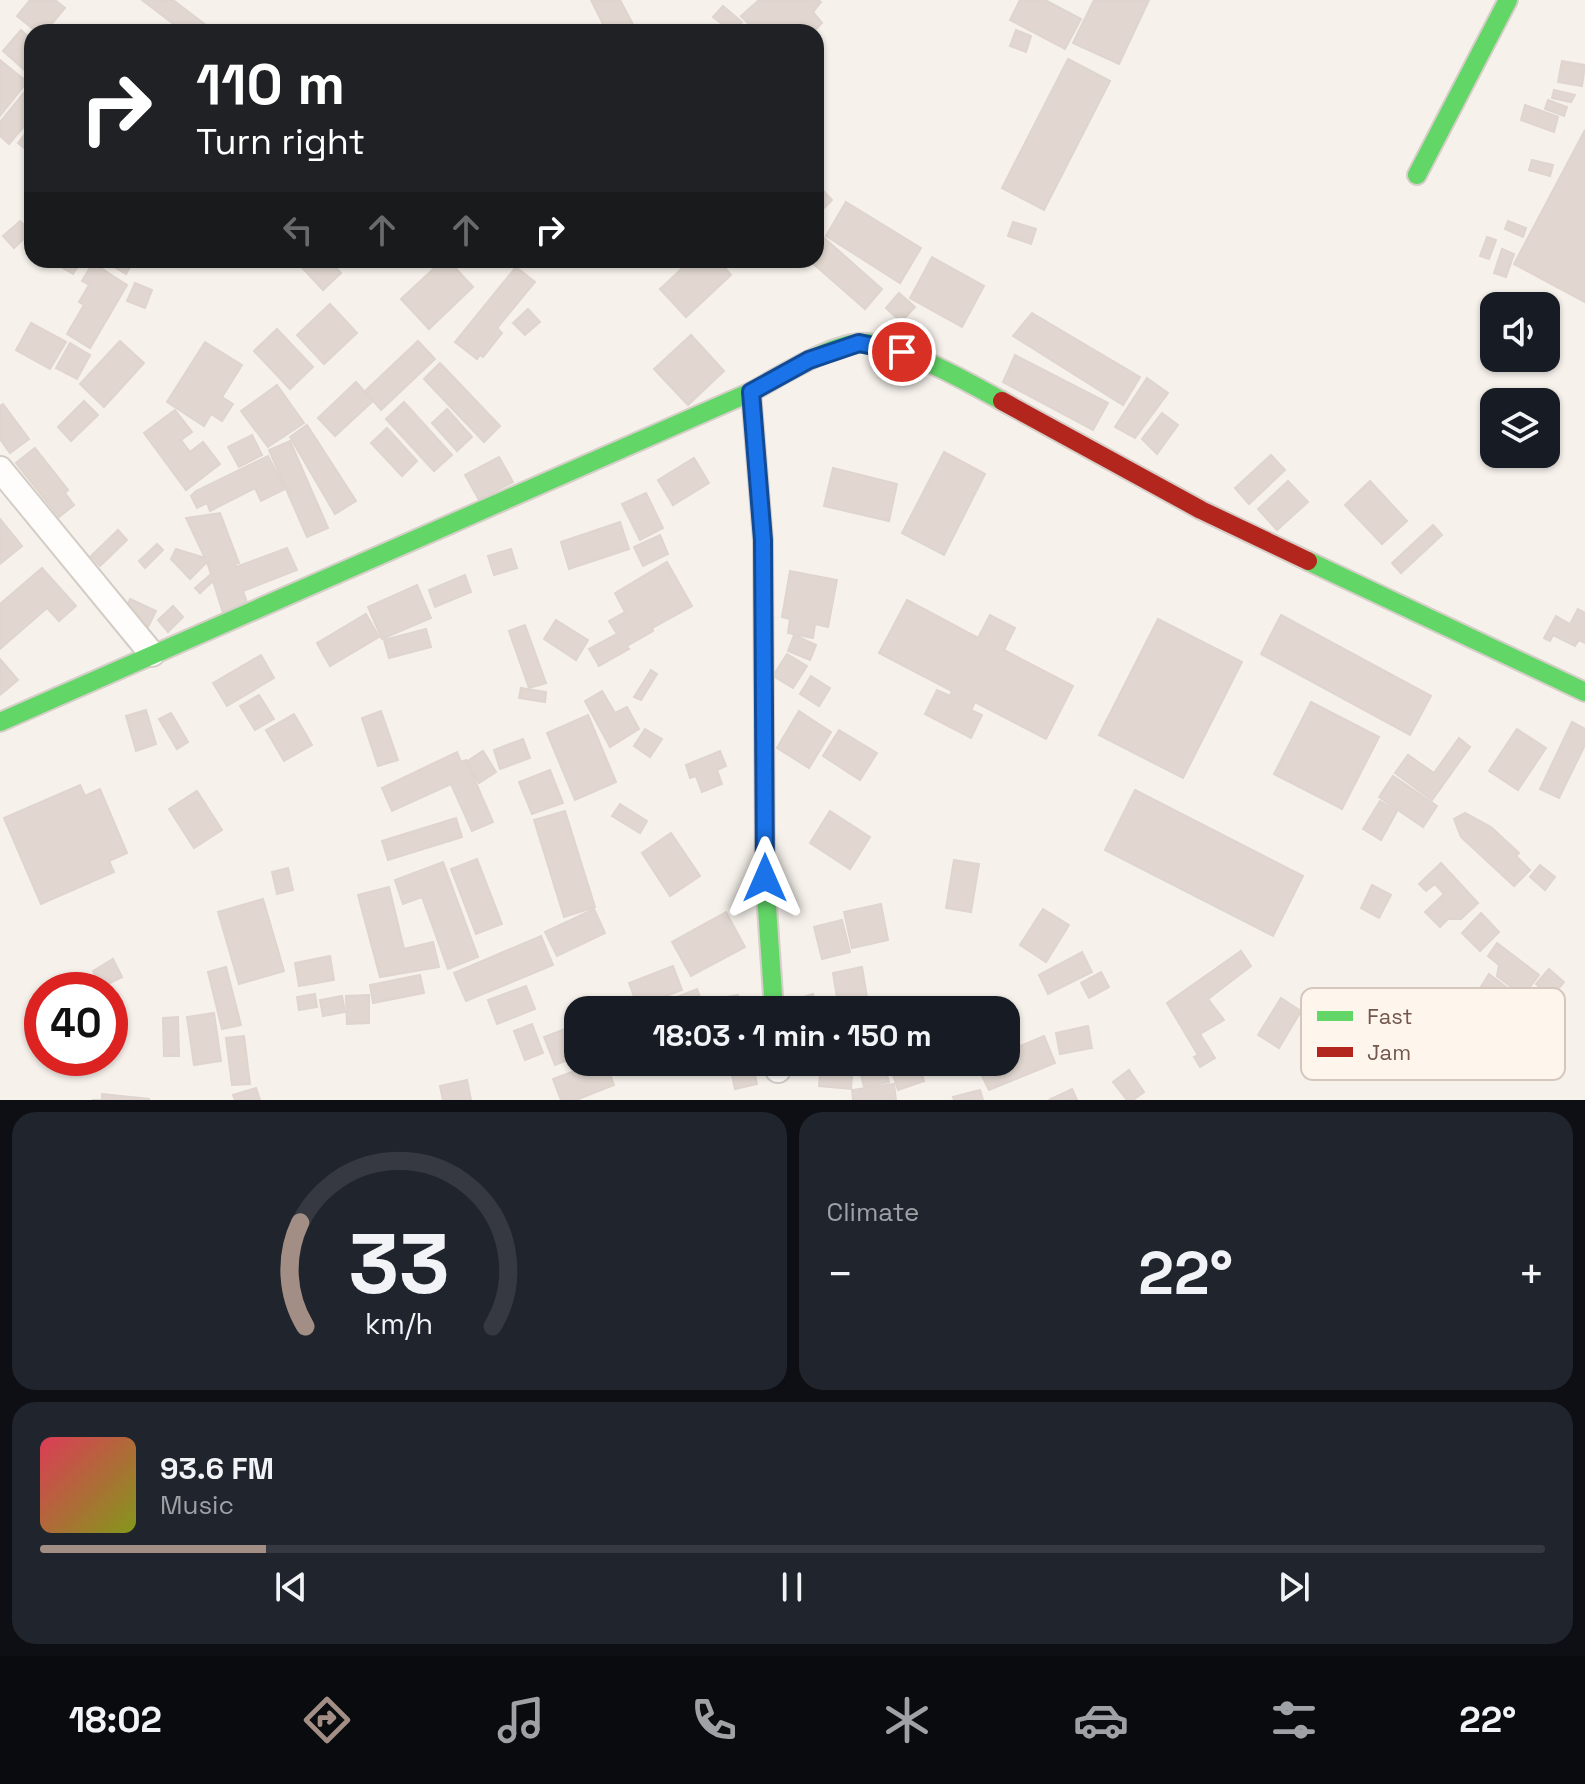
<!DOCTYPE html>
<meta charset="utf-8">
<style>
body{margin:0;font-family:"Space Grotesk",sans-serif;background:#20242c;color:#f1f3f6;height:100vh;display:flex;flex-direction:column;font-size:30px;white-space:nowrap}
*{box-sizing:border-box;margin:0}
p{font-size:26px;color:#9ea1a6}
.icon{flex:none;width:44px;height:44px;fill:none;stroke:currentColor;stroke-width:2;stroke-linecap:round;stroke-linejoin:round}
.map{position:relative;height:1100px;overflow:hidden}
.details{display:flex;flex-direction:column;gap:12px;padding:12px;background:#0d0f14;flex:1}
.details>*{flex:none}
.guide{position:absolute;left:24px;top:24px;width:800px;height:244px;border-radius:24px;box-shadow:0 2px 6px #0004;background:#202124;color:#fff;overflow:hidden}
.buttons{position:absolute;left:1480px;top:292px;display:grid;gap:16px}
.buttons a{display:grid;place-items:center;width:80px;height:80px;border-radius:16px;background:#171b24;box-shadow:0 2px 6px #0004;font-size:40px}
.speed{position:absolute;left:24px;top:972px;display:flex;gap:16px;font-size:40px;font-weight:700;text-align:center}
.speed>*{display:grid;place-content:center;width:104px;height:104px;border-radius:50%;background:#171b24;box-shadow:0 2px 6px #0004;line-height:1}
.speed .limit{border:12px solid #d22;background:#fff;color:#111}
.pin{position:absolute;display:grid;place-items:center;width:68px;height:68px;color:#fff;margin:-34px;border:4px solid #fff;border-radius:50%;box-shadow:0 2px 8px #0007}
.me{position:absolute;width:88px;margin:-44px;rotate:0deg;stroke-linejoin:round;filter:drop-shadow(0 0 6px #0008)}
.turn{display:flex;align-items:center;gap:28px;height:168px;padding:0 40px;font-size:36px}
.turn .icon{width:104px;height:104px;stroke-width:2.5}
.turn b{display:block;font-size:56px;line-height:68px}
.lanes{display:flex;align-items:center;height:76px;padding:0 40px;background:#0003;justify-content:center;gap:40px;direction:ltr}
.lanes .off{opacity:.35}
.big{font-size:60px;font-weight:700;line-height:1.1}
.details .tile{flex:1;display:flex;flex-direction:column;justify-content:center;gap:12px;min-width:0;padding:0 28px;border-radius:24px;background:#20242c}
.details .dial{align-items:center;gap:0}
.dial svg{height:208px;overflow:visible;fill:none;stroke:#363941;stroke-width:7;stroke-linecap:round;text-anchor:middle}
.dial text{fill:#f1f3f6;stroke:none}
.song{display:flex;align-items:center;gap:24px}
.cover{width:96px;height:96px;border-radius:12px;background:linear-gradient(135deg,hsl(350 70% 55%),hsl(70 70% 35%))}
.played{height:8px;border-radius:4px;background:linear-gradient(90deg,#a28e84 15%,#363941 15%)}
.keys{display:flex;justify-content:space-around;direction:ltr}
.heat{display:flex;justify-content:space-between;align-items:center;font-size:44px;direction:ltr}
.details .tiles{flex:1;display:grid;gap:12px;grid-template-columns:1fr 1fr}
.tile:last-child{grid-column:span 2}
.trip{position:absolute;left:564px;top:996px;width:456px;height:80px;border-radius:24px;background:#171b24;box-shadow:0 2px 6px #0004;font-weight:700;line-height:80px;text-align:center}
.tab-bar{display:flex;height:128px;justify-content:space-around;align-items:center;background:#090b0e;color:#9ea1a6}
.tab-bar .icon{width:56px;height:56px}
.tab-bar .active{color:#a28e84}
.tab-bar b{font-size:36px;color:#f1f3f6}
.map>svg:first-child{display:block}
.building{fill:#e1d7d0;stroke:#dfd4ce;stroke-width:2}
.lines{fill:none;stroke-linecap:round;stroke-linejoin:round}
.street-casing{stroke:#d4cdc6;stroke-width:28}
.fast-casing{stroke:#d6cec8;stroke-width:22}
.jam-casing{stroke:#d6cec8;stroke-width:22}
.street{stroke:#fefdfc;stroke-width:24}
.fast{stroke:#63d668;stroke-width:18}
.jam{stroke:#b3261e;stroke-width:18}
.route-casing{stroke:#114b97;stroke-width:20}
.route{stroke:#1a73e8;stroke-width:14}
.key{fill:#fef6ed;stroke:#d5c7bd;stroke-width:2}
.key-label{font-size:22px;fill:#74584c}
</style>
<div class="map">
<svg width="1585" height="1100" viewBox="0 0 1585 1100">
<rect width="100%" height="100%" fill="#f6f1eb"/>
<g class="building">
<path d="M30,0H55L65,8L45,32H37L17,16Z"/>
<path d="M142,0H173L207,26L202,32H184Z"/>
<path d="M591,0H620L637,32H607Z"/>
<path d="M759,0H818L821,2L813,12L822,23L813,32H757L741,16Z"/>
<path d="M1020,0H1045L1081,19L1065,49L1010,20Z"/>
<path d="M1094,0H1149L1119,64L1073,43Z"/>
<path d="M723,6L742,22L733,32L713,17Z"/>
<path d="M21,30L32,40V68L28,73L3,51Z"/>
<path d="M1016,30L1031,36L1026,52L1010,46Z"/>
<path d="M1068,59L1110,81L1044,210L1002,188Z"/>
<path d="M0,60L27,82L0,116Z"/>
<path d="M1562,61L1585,65L1582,86L1558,82Z"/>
<path d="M30,85L32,117L9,144L0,136V122Z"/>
<path d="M1554,90L1575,95L1571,102L1552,98Z"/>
<path d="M1548,100L1567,107L1564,116L1545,109Z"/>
<path d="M1525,105L1558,117L1554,132L1521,120Z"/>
<path d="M32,125V154L18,143Z"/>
<path d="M1585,130V302L1514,264Z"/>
<path d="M1532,160L1553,165L1550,176L1529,170Z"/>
<path d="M816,183L832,200L816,216Z"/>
<path d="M846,202L921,248L900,283L826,236Z"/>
<path d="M20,221L31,232L14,248L3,236Z"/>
<path d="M1508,221L1526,228L1523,237L1505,229Z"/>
<path d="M1013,222L1036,229L1031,244L1008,236Z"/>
<path d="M822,236L882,289L865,309L809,260H816V243Z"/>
<path d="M1487,237L1496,240L1489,259L1480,256Z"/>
<path d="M1502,249L1514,254L1506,277L1494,273Z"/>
<path d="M932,257L984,286L962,327L910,298Z"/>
<path d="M54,260H82L73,274L53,262Z"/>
<path d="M114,260H134L126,274L111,265Z"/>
<path d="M295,260H329L341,273L323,290Z"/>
<path d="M443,260H448L473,287L429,329L401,299Z"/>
<path d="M691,260H718L731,275L686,317L660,289Z"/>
<path d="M93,263L127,285L90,348L67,334L84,305L79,302L89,285L82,281Z"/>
<path d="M516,267L535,282L497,328L502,333L483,357L480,355L477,359L455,342Z"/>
<path d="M135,283L152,290L145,308L127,301Z"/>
<path d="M899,293L915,307L901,322L886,308Z"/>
<path d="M330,304L357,333L324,364L297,335Z"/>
<path d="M528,309L540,322L525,335L513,323Z"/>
<path d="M1032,313L1140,377L1123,405L1013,336Z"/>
<path d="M31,323L66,342L50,369L16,350Z"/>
<path d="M277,329L313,367L290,389L254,351Z"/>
<path d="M691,335L724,371L688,405L654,369Z"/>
<path d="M120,341L144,363L104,407L80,384Z"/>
<path d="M418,341L435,359L381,410L365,391Z"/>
<path d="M205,342L242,365L222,397L233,404L222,421L211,414L204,426L167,402Z"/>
<path d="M70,343L90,355L77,379L56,368Z"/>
<path d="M1015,355L1108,403L1093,430L1003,382Z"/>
<path d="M440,363L500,426L484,442L424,379Z"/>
<path d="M1147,378L1168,393L1135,438L1115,427Z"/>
<path d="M356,382L373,401L335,436L318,418Z"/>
<path d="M277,385L304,423L268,447L241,411Z"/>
<path d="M84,401L98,415L71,441L58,427Z"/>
<path d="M404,402L452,455L434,471L386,419Z"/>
<path d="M3,404L29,439L10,453L0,439V406Z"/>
<path d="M447,409L472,437L457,451L432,423Z"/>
<path d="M175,410L192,432L181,440L190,452L203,442L220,464L186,490L144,433Z"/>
<path d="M1162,413L1178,425L1157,454L1142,439Z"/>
<path d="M307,425L356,501L335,514L290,437Z"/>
<path d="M387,428L417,461L402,476L371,443Z"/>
<path d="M252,435L262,455L239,467L228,447Z"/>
<path d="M290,441L328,528L307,537L269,450Z"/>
<path d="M35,448L68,490L65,493L74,505L59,517L16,463Z"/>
<path d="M944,452L985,474L944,555L902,533Z"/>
<path d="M1271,455L1285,470L1249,504L1235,488Z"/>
<path d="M268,456L285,489L261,501L255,488L210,511L207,503L197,508L191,496L196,491Z"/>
<path d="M499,457L513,482L479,500L465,475Z"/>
<path d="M694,458L709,483L673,505L658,480Z"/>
<path d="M833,468L897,484L889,521L824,506Z"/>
<path d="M1288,481L1308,502L1277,530L1258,509Z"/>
<path d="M1370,481L1407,521L1382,544L1345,505Z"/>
<path d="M646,493L663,528L640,540L622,504Z"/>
<path d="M220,513L239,563L235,564L236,567L287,548L297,570L243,591L248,606L223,613L213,581L200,593L195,588L211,574L207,562L190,579L171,559L176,549L205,558L186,518Z"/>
<path d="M0,519L22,546L0,564Z"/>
<path d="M620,522L629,549L569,569L561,542Z"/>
<path d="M1433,525L1442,535L1401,573L1392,563Z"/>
<path d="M118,530L127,540L100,566L91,556Z"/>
<path d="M660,535L668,554L643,566L634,547Z"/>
<path d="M157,544L163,550L145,568L139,561Z"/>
<path d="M511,549L517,568L494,575L488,556Z"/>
<path d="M667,562L692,606L652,628L653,631L627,646L629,649L599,666L589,649L617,634L609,621L625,612L615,593Z"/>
<path d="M42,568L76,606L59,621L47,608L0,649V604Z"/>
<path d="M790,571L837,580L828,627L815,624L813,638L788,633L790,619L782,617Z"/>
<path d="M465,575L471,592L435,607L429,590Z"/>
<path d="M417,585L431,618L382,639L368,607Z"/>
<path d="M130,599L156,611L148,627L123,616Z"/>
<path d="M907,600L978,638L990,615L1015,628L1004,650L1073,686L1046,739L975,702L971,710L982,715L971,738L925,714L937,690L950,696L952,691L879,653Z"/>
<path d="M173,606L183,617L168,632L158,620Z"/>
<path d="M1578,609L1585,613V643L1579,640L1575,646L1553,635L1550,641L1544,638L1556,616L1570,624Z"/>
<path d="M366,614L379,637L330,666L317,643Z"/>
<path d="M1281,615L1431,696L1410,735L1261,654Z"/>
<path d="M1158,619L1242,662L1183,778L1099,735Z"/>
<path d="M556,620L588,640L576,660L544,639Z"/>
<path d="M525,625L546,683L529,688L509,631Z"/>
<path d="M426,629L431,647L389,658L384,640Z"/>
<path d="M794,635L816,645L810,660L788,651Z"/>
<path d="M787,654L807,666L793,688L773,676Z"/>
<path d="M261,655L274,678L227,706L213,683Z"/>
<path d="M0,659L18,680L0,695Z"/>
<path d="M651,670L657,674L641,700L634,697Z"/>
<path d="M811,676L830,688L819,706L800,694Z"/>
<path d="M521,688L546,692L545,702L519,698Z"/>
<path d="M602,691L615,713L627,707L639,729L610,747L585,701Z"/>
<path d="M259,695L274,719L255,730L240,706Z"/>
<path d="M1311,702L1379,737L1342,809L1274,774Z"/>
<path d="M146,710L156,744L136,751L126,716Z"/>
<path d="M381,711L398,760L378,766L362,718Z"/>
<path d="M799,711L831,732L809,768L777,748Z"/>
<path d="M171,713L188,742L177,749L159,719Z"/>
<path d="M294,714L312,745L284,761L266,730Z"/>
<path d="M588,715L616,782L575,800L547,733Z"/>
<path d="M1572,722L1585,729V745L1559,798L1540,789Z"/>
<path d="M645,729L662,739L650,757L634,746Z"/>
<path d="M1517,729L1546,748L1518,790L1489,771Z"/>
<path d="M839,730L877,753L860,780L823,756Z"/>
<path d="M1459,738L1470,747L1432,800L1395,773L1408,755L1434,773Z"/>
<path d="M523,739L530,758L500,769L494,750Z"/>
<path d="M483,751L496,772L479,783L466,762Z"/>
<path d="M720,751L726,766L717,770L722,784L702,792L696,776L690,778L686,765Z"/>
<path d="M457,752L461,762L466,760L493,822L472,831L451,784L392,811L382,788Z"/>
<path d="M550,770L563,803L532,814L519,782Z"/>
<path d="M1393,776L1437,806L1423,827L1379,797Z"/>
<path d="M80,785L85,796L100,789L127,853L109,861L114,872L41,904L4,818Z"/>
<path d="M1135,790L1303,876L1273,936L1105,850Z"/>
<path d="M197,791L222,830L194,848L169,809Z"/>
<path d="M1380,801L1397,811L1381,840L1363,829Z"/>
<path d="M620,804L647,821L640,833L612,816Z"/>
<path d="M565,811L595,907L564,917L534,820Z"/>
<path d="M830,811L870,837L850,869L810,843Z"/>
<path d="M1465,813L1491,827L1519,853L1516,856L1530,870L1514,886L1461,837L1454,819Z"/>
<path d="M456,818L462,837L388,860L382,841Z"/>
<path d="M671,833L700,876L670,896L642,853Z"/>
<path d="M477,859L502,924L476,934L451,869Z"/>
<path d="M954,860L979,864L971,912L946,908Z"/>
<path d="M443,862L478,957L448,969L422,897L403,904L395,880Z"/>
<path d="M1441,863L1478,903L1461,919H1448L1440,927L1425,912L1444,894L1435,884L1426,891L1419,884Z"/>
<path d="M1540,865L1555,877L1545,890L1530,877Z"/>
<path d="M288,868L293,890L277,894L272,872Z"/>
<path d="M1372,885L1391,895L1379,918L1361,908Z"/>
<path d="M389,887L404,949L433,942L439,967L380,977L358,895Z"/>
<path d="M263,899L284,971L239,984L218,912Z"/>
<path d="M881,904L888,940L852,948L844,912Z"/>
<path d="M594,909L605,933L557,956L545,932Z"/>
<path d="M1043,909L1069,925L1046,962L1020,945Z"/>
<path d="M726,912L745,947L691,976L672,942Z"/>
<path d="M1481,913L1499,932L1480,951L1462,933Z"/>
<path d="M842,920L850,952L822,959L814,927Z"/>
<path d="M541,936L553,965L466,1001L454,973Z"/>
<path d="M1497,943L1539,975L1523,996L1497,976L1499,965L1488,956Z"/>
<path d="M1241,951L1251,966L1208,999L1224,1020L1200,1034L1215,1058L1200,1067L1194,1057L1198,1055L1167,1003Z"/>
<path d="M1082,952L1092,972L1048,994L1039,975Z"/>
<path d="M330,956L334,980L299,986L295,963Z"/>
<path d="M113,959L122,977L102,987L93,971Z"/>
<path d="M673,966L682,990L638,1007L629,983Z"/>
<path d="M226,967L241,1025L222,1029L208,972Z"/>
<path d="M862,967L869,1009L839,1010L833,973Z"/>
<path d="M1549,969L1564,982L1551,997L1536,984Z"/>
<path d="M1101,972L1109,987L1089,998L1081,983Z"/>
<path d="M1489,974L1530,1005L1509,1036L1467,1009Z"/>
<path d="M420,975L424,993L373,1003L370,985Z"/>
<path d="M526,986L535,1009L497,1024L488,1000Z"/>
<path d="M697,989L705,1010H644Z"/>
<path d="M315,994L317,1007L299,1010L297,997Z"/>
<path d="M813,994L818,1010H780L778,1005Z"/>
<path d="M369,995V1023L347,1024L346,996Z"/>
<path d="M738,995L741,1010H718L716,999Z"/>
<path d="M342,996L345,1012L323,1016L320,1000Z"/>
<path d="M1281,998L1301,1011L1279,1048L1258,1035Z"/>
<path d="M214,1013L221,1061L194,1065L187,1017Z"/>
<path d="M178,1017L179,1056H164L163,1018Z"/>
<path d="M532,1024L543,1053L525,1060L514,1031Z"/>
<path d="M1088,1026L1092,1048L1060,1054L1056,1033Z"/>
<path d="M570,1027L578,1056L555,1065L544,1037Z"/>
<path d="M244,1036L250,1084L232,1085L226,1038Z"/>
<path d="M1044,1036L1055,1063L989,1090L978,1068L983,1066L981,1062H1006V1052Z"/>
<path d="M598,1062H605L614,1085L576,1100H561L553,1079Z"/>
<path d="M729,1062H752L757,1084L735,1089Z"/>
<path d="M821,1062H853L851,1089L819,1086Z"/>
<path d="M858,1062H883L889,1082L864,1087Z"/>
<path d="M889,1062H918L924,1081L898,1090Z"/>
<path d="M1129,1070L1144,1092L1133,1100H1127L1113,1082Z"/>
<path d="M467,1080L471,1100H443L440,1086Z"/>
<path d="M894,1084L896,1100H853L852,1090Z"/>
<path d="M256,1088L260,1100H235L233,1095Z"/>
<path d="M1072,1089L1077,1100H1049Z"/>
<path d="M980,1090L983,1100H954L953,1097Z"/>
<path d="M102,1094L149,1099V1100H92H102Z"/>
</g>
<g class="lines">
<g class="street-casing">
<g id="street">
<path d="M0,469L152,654"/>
<path d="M778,1062V1070"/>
</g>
</g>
<g class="fast-casing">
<g id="fast">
<path d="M1417,175L1508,0"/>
<path d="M751,392L763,540L765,878L774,1010"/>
<path d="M1308,561L1585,692"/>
<path d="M0,722L751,392C779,377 827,346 859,343C894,340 970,383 1002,401"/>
</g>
</g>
<g class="jam-casing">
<path id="jam" d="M1002,401L1201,510L1308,561"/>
</g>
<use href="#street" class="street"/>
<use href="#fast" class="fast"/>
<use href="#jam" class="jam"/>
</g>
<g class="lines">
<g class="route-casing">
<path id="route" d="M765,878L763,540L751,392L809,360L859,343L902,352"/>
</g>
<use href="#route" class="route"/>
</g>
<rect x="1301" y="988" width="264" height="92" rx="12" class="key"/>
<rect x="1317" y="1011" width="36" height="10" fill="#63d668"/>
<rect x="1317" y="1047" width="36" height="10" fill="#b3261e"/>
<g class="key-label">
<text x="1367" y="1024">Fast</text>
<text x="1367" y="1060">Jam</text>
</g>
</svg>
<div class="buttons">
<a><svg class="icon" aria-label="sound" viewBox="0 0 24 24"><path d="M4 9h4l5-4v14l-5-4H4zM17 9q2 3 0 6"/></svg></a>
<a><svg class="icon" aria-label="layers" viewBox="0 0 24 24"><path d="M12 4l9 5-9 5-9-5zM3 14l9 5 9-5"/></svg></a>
</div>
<div class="speed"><div class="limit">40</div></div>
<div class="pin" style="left:902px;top:352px;background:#d93025"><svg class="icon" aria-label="arrive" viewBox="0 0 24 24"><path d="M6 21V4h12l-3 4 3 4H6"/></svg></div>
<svg class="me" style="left:765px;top:878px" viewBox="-20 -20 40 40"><path d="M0-17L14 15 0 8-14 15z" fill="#1a73e8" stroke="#fff" stroke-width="4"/></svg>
<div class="trip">18:03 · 1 min · 150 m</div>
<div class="guide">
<div class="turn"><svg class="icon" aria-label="right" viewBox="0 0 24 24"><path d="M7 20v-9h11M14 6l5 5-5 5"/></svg><div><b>110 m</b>Turn right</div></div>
<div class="lanes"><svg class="icon off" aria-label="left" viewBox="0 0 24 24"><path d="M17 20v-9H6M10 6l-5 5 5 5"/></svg><svg class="icon off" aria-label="ahead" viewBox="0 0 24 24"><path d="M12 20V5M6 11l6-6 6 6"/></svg><svg class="icon off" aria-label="ahead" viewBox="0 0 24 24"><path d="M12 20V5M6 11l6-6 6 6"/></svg><svg class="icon" aria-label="right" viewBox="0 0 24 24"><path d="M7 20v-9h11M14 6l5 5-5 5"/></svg></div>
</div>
</div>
<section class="details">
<div class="tiles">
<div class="tile dial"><svg viewBox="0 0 100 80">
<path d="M14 69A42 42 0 1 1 86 69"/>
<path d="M14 69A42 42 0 0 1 12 29" stroke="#a28e84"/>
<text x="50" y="56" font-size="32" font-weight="700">33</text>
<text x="50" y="72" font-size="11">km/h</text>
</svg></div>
<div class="tile"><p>Climate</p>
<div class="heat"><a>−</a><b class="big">22°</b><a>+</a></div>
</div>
<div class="tile">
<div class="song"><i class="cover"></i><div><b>93.6 FM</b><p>Music</p></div></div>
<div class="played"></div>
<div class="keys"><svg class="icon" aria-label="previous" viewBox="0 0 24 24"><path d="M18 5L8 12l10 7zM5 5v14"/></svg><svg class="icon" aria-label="pause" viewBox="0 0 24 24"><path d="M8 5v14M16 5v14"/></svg><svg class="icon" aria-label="next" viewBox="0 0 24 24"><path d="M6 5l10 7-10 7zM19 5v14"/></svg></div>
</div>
</div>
</section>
<nav class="tab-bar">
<b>18:02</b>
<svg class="icon active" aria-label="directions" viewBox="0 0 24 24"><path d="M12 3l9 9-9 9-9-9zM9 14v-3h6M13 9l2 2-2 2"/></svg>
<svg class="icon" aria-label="music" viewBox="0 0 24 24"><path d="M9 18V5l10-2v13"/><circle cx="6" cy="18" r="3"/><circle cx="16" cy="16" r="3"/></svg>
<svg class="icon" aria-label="phone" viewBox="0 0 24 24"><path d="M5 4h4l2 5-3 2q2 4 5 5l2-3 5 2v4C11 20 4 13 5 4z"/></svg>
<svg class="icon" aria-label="climate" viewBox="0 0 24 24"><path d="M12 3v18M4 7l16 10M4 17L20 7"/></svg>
<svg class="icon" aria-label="car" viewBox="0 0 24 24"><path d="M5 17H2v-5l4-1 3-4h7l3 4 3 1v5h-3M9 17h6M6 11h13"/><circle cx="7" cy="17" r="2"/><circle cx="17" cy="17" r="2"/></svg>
<svg class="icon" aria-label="filters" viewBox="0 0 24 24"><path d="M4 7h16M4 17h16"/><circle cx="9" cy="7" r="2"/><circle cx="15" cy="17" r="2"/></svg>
<b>22°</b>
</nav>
